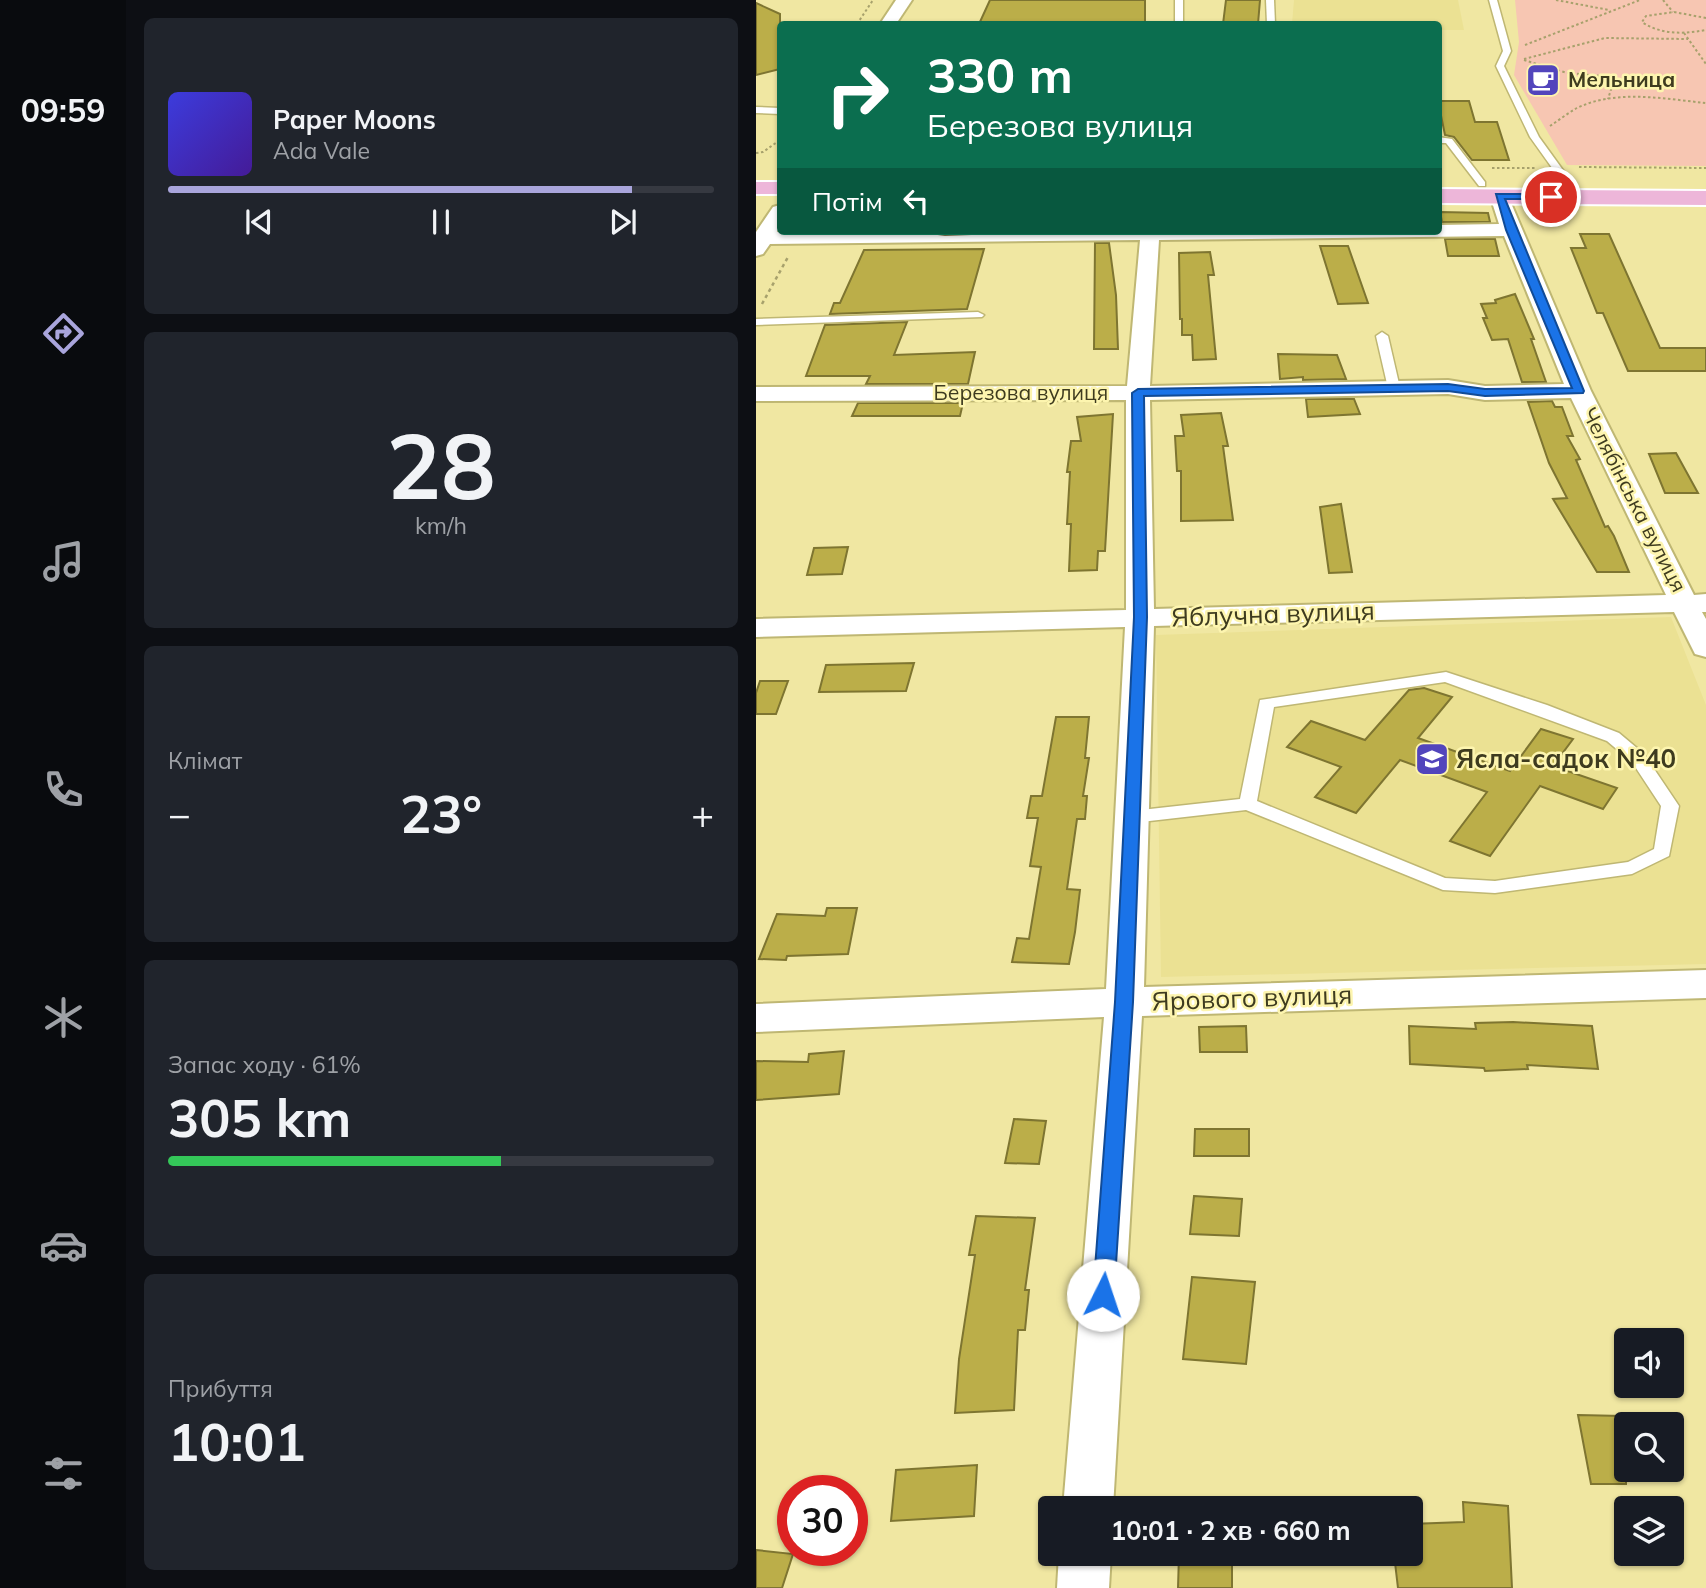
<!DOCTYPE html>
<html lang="uk">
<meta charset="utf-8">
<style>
body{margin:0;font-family:Mulish,sans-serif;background:#20242c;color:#f1f3f6;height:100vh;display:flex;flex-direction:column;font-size:26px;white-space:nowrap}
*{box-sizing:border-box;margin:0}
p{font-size:23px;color:#9ea1a6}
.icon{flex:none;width:38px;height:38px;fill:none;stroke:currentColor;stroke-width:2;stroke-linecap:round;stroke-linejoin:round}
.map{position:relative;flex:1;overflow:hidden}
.drawer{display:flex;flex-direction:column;gap:18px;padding:18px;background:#0d0f14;width:630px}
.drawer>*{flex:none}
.top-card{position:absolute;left:21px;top:21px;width:665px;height:214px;border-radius:7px;box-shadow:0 2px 5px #0004;background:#0b6e4f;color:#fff;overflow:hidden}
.fabs{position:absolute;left:858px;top:1328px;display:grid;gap:14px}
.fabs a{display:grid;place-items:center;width:70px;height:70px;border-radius:7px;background:#171b24;box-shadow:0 2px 5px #0004;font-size:35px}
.speed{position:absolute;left:21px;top:1475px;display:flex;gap:14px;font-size:35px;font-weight:700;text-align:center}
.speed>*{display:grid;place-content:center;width:91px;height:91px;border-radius:50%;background:#171b24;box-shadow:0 2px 5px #0004;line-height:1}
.speed .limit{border:10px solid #d22;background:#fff;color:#111}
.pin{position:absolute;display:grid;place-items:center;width:60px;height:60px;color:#fff;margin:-30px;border:4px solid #fff;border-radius:50%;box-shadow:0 2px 7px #0007}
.me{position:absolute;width:77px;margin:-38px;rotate:4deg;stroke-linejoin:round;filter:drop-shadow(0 0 5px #0008)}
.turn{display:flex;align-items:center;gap:24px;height:147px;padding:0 35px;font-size:32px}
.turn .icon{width:91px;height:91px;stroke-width:2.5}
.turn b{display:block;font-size:49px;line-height:60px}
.then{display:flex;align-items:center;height:66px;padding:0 35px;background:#0003;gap:14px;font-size:26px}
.big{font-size:52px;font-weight:700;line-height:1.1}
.drawer .tile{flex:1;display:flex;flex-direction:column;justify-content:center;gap:10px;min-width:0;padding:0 24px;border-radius:10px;background:#20242c}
.drawer .dial{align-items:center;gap:0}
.dial b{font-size:91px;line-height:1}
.song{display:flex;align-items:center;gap:21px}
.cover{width:84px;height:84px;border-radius:10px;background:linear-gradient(135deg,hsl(240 70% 55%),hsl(260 70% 35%))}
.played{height:7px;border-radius:4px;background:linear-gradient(90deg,#a9a5dc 85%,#363941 85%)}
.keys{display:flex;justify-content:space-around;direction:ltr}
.heat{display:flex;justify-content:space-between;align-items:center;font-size:38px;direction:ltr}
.charge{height:10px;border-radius:5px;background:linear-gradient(90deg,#34c759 61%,#363941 0)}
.trip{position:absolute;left:282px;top:1496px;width:385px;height:70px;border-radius:7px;background:#171b24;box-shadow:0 2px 5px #0004;font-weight:700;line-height:70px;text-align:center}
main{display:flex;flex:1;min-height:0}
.dock{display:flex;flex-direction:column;width:126px;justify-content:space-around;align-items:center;background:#090b0e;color:#9ea1a6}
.dock .icon{width:49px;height:49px}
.dock .selected{color:#a9a5dc}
.dock b{font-size:32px;color:#f1f3f6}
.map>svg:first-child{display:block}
.built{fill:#ebe193}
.green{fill:#f7c6b2}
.building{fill:#bbae49;stroke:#7e7531;stroke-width:2}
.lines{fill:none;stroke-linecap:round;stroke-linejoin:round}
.lane-casing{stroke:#bfb773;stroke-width:3}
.street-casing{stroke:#bfb773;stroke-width:4}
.secondary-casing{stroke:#bfb773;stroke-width:4}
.primary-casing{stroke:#fff;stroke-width:4}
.path-far1{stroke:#a7a16c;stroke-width:2;stroke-dasharray:2.5 2.5;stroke-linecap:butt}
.path{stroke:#a7a16c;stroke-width:2.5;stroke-dasharray:3.5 3.5;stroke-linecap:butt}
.lane{fill:#fff;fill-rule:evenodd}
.street{fill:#fff;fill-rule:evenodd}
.secondary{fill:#fff;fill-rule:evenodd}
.primary{fill:#edb6d9;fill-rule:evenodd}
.tram{stroke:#7c774c;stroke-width:2}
.route{fill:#1a73e8;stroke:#114b97;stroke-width:2}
.labels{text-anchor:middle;stroke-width:5;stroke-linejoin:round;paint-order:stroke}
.far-poi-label{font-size:21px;font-weight:bold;fill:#3e3b1f;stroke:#fdf5af;text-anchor:start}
.far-street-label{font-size:21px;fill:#3e3b1f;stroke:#fdf5af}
.street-label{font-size:26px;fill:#3e3b1f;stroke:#fdf5af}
.poi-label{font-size:26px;font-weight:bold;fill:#3e3b1f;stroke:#fdf5af;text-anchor:start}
</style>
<main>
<nav class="dock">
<b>09:59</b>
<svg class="icon selected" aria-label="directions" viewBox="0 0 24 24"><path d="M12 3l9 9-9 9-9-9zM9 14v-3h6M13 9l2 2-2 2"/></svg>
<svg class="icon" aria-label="music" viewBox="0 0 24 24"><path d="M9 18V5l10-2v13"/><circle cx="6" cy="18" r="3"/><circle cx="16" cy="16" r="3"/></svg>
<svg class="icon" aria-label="phone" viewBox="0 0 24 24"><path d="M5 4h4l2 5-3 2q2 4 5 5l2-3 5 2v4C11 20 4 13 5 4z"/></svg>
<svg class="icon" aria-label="climate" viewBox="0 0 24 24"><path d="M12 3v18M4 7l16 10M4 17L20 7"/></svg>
<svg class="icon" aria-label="car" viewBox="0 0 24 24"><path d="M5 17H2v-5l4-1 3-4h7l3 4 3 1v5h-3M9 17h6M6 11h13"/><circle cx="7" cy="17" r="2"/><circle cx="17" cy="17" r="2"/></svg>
<svg class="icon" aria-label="filters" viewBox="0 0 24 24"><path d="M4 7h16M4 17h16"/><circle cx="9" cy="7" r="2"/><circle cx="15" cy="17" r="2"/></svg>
</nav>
<section class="drawer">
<div class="tile">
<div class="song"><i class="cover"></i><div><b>Paper Moons</b><p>Ada Vale</p></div></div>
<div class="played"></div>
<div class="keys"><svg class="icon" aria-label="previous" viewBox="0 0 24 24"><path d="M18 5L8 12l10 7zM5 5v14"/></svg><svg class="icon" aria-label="pause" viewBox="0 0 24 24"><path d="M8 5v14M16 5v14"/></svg><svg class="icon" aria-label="next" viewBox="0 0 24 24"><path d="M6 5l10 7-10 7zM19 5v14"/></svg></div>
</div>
<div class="tile dial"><b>28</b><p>km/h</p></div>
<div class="tile"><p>Клімат</p>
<div class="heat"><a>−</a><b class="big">23°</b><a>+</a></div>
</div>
<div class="tile"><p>Запас ходу · 61%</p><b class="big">305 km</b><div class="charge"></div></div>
<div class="tile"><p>Прибуття</p><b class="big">10:01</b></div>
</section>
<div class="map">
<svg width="950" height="1588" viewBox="0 0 950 1588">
<rect width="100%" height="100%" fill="#f0e7a2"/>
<g class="built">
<path d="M538,0H702L708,30H683L682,24H536Z"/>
<path d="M915,617L950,705V964L405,977L400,635Z"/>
</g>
<path class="green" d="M759,0H950V166L811,165L758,75L763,42Z"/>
<g class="building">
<path d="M234,0H389V24H223Z"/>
<path d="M470,0H504L502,24H467Z"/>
<path d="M0,3L24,14V69L0,75Z"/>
<path d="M682,101H713L719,122H741L753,160H716L698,137L689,135Z"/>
<path d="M684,212L732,213L734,222H686Z"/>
<path d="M824,234H853L904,348H950V371H872L847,313H841L815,248H830Z"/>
<path d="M689,239H739L743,256H692Z"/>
<path d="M339,243H353L360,295L362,349H338Z"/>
<path d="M564,246H592L612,303L582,304Z"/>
<path d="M228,249L211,309L74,314L78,303H84L108,250Z"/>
<path d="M454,252L458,275H452L460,359L437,360L436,335H426V319H424L423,253Z"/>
<path d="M759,294L778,339H775L790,382H766L752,339L736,340L727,318H731L725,304L740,303L739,300Z"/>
<path d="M151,322L138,355L219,352L212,384H110L114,376H50L69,325Z"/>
<path d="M522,354L581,355L590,379L547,380V377L524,379Z"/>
<path d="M550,399H598L604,414L552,417Z"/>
<path d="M796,401L799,407H806L817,436H811L824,459L820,460L849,527L852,526L858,536L873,572H841L797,499L811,498L793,463L772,402Z"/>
<path d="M102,403H207L204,416H96Z"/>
<path d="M465,413L472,446H467L477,520L425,521V471H421L419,436H428L425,415Z"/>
<path d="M357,414L349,551H342L341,570L313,571L315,524H311L314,472H311L315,441H325L321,417Z"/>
<path d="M920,453L942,493H909L893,454Z"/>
<path d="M585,504L596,572L573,573L564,507Z"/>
<path d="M92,547L86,574L51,575L58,548Z"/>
<path d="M158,663L150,691L63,692L70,665Z"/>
<path d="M4,681H32L20,714H0V693Z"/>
<path d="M668,688L696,697L662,738L754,771L785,729L817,739L797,766L861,788L847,809L784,786L734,856L694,841L731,792L644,760L600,813L559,797L585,767L531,747L555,721L609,740L653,690Z"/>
<path d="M300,717H333L329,758H333L327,796H331L329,819H321L311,889L324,890L319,932L313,964L256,962L261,938L273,939L285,867L274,866L282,818H271L275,796H286Z"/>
<path d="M71,908H101L92,954L31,956L30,960L3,959L21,914L69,916Z"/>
<path d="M757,1022L836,1026L842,1069L771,1065L772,1069L729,1071L728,1068L654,1064L653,1026L720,1029L719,1023Z"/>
<path d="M490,1026L491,1052H444L443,1027Z"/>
<path d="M88,1051L83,1094L0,1100V1061L52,1062L53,1054Z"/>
<path d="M258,1119L290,1121L283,1164L249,1163Z"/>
<path d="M439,1129H493V1156H438Z"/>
<path d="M438,1196L486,1199L483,1236L434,1234Z"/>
<path d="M220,1216L279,1218L269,1290H273L269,1330H262L258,1410L199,1413L203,1359L219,1255H213Z"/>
<path d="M436,1277L499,1282L490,1364L427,1359Z"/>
<path d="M822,1415L866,1416L870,1436V1484H835Z"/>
<path d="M221,1465L218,1516L135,1521L140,1470Z"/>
<path d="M707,1502L752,1506L756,1588H642L638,1554H654V1524L708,1522Z"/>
<path d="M0,1550L37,1554L26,1588H0Z"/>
<path d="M423,1554H476V1588H422Z"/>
</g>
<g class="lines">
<g class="lane-casing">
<g id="lane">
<rect x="419" y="0" width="8" height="24"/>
<path d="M510,0H518L519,24H511Z"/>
<path d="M733,0H741L755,51L748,66L783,137L817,184L815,186H809L774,137L740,66L747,51Z"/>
<path d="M0,107L24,108V114L0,113Z"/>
<path d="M682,137L696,139L729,182V186H723L690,143H682Z"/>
<path d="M222,312L228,315L226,317L0,325V319Z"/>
<path d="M626,332L632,336L644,388L638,392L632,388L620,336Z"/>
<path d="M690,672L791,705L863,733L888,754L923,806L913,856L876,874L739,893L687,890L490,810L376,823L367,817L376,811L484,799L504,700ZM689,682L851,741L876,762L905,806L898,849L872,862L739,881L689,878L501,801L518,707Z"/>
</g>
</g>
<g class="street-casing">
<g id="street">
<path d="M743,190L752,196L835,391L938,595L950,594V612H946L950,619V657L939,654L918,612L398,626L388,987L950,970V998L386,1016L357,1508H307L348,1017L0,1032V1004L350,989L369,627L0,637V619L370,610V400L0,401V387L371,386L384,240L14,244L7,254L0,256V232L17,207L24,205V226L21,232L682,231V225L743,224L734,196ZM748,236L808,384L729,386L692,380L394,386L403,240ZM692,394L729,400L815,398L910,595L398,609L394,400Z"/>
<path d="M303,1554H355L353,1588H301Z"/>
</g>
</g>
<g class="secondary-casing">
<path id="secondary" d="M140,0H156L140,24H124Z"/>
</g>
<g class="primary-casing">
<g id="primary">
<rect x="0" y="182" width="24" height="12"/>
<path d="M682,189L950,191V205L682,203Z"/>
</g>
</g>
<g class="path-far1">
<path d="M800,0L853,10"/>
<path d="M907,0L917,12"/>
<path d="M950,18L918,12L890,16L886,22C905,35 928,34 950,30"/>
<path d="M101,24L117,0"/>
<path d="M928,33L950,64"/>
<path d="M769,45L884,0"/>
<path d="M768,59L849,38L932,39"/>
<path d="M768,60L811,73L859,77L852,99"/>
<path d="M794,126C803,120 812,113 821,108C860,89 909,99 950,103"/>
<path d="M0,153L7,152L24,140"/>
<path d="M823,167L950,168"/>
<path d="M736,168H780"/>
</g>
<path class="path" d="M6,304L32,257"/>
<use href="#lane" class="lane"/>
<use href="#street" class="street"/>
<use href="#secondary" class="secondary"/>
<use href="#primary" class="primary"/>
<path class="tram" d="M160,231L189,235L295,231"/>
</g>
<path class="route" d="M740,194H795L799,197L795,199H749L828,391L827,393L729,396L692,391L388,396L391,617L377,1002L358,1295L355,1302L347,1305L340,1302L337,1295L359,1002L378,617L376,393L382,389L692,384L729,389L816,388L750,230Z"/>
<defs>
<g id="cafe-square" transform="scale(1.75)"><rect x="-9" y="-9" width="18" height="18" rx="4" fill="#5245bc" stroke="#fdf5af"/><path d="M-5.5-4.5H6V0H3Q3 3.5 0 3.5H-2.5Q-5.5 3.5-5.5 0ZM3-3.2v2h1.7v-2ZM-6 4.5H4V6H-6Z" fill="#fff"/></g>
<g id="school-square" transform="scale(1.75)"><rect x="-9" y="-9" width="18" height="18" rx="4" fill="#5245bc" stroke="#fdf5af"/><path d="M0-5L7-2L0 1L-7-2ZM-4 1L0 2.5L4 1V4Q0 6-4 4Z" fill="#fff"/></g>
</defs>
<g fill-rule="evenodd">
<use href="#cafe-square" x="787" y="80"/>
<use href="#school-square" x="676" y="759"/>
</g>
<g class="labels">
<g class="far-poi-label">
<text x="812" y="87">Мельница</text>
</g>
<g class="far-street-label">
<text x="265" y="400">Березова вулиця</text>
<text transform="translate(878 500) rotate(63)" y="7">Челябінська вулиця</text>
</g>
<g class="street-label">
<text transform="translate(517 614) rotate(-2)" y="9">Яблучна вулиця</text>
<text transform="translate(496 998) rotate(-2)" y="9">Ярового вулиця</text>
</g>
<g class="poi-label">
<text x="700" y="768">Ясла-садок №40</text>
</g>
</g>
</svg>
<div class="fabs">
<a><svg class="icon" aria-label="sound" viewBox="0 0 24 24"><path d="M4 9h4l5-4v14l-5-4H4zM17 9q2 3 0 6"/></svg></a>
<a><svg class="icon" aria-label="search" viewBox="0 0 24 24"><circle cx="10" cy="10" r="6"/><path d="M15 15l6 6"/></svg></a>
<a><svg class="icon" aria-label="layers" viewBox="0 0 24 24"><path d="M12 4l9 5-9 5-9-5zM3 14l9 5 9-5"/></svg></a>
</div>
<div class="speed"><div class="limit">30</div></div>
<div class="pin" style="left:795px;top:197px;background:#d93025"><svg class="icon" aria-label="arrive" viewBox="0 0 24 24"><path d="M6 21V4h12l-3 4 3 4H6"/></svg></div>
<svg class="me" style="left:347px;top:1295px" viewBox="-20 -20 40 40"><circle r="19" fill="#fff"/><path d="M0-13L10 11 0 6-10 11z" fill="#1a73e8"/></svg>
<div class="trip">10:01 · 2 хв · 660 m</div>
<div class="top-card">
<div class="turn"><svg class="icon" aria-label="right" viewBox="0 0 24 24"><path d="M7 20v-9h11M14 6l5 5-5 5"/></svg><div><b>330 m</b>Березова вулиця</div></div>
<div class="then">Потім<svg class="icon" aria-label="left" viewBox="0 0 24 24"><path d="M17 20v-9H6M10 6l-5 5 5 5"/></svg></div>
</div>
</div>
</main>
